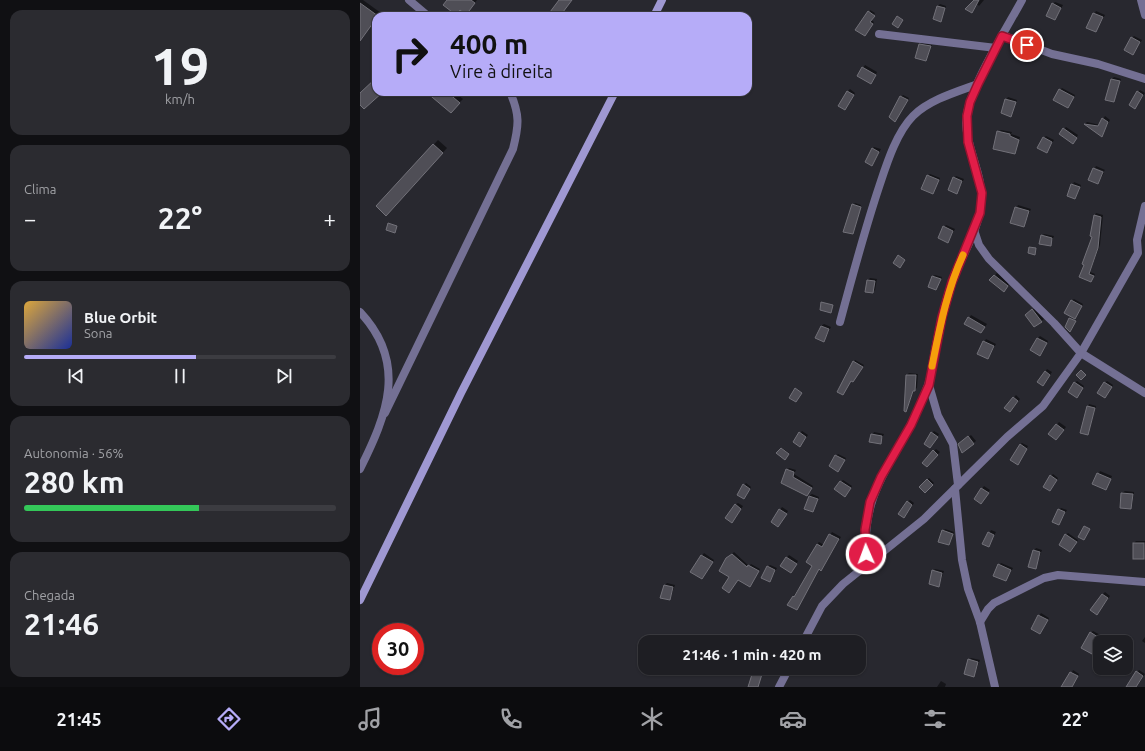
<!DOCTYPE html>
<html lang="pt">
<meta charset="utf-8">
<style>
body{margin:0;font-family:Ubuntu,sans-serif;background:#2b2b30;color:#f1f3f6;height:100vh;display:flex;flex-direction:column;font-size:15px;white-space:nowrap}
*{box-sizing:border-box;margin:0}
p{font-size:13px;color:#a1a2a6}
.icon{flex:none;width:22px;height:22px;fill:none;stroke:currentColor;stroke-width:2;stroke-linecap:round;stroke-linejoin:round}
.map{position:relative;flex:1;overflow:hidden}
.sheet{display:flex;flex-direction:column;gap:10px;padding:10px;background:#101013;width:360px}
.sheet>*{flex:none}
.banner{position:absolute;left:12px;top:12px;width:380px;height:84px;border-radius:12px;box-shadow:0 1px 3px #0004,0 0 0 1px #3c3c41;background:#b6acf8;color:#111;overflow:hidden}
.buttons{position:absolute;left:733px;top:635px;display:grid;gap:8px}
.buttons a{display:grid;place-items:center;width:40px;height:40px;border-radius:8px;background:#1e1e23;box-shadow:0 1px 3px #0004,0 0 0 1px #3c3c41;font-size:20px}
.speed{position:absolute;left:12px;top:623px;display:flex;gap:8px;font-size:20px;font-weight:700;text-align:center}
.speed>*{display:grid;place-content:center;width:52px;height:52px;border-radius:50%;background:#1e1e23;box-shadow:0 1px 3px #0004,0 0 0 1px #3c3c41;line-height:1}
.speed .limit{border:6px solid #d22;background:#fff;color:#111}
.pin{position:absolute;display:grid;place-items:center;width:34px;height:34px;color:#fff;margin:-17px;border:2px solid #fff;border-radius:50%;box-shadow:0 1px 4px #0007}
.me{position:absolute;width:44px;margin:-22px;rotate:358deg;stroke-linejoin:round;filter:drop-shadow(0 0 3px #0008)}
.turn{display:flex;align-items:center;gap:14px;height:84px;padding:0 12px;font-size:18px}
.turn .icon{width:52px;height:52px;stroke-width:2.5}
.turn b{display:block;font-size:28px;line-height:34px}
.big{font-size:30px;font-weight:700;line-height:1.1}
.sheet .widget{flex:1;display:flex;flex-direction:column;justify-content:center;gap:6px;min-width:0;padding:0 14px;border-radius:12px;background:#2b2b30}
.sheet .dial{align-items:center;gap:0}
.dial b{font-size:52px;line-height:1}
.song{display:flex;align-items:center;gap:12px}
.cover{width:48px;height:48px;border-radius:6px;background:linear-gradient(135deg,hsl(40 70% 55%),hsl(230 70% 35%))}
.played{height:4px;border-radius:2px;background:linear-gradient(90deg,#b6acf8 55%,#3c3c41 55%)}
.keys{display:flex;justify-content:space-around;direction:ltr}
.heat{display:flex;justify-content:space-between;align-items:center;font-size:22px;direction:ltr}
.charge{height:6px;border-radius:3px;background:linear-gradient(90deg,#34c759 56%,#3c3c41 0)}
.trip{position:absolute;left:278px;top:635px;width:228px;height:40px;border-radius:12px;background:#1e1e23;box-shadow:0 1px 3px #0004,0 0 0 1px #3c3c41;font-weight:700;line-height:40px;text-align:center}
.tabs{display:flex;height:64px;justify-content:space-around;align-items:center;background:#0c0c0e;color:#a1a2a6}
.tabs .icon{width:28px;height:28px}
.tabs .selected{color:#b6acf8}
.tabs b{font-size:18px;color:#f1f3f6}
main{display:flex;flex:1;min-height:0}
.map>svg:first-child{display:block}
.shadow{fill:#0007}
.building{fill:#4f4e56;stroke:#727179}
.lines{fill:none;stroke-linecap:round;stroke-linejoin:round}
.street{stroke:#747094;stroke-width:8}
.secondary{stroke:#9f98d2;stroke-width:8}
.route-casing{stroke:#92132f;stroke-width:10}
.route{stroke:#e11d48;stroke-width:7}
.slow{stroke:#f59e0b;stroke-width:7}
</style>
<main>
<section class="sheet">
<div class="widget dial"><b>19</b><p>km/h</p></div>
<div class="widget"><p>Clima</p>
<div class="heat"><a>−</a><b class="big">22°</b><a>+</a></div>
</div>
<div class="widget">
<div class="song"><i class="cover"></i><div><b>Blue Orbit</b><p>Sona</p></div></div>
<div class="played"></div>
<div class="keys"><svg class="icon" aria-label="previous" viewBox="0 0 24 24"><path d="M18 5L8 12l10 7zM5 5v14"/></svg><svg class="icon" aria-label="pause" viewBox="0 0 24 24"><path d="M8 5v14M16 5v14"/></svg><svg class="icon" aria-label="next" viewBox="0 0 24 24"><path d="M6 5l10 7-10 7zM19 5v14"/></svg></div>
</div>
<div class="widget"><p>Autonomia · 56%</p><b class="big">280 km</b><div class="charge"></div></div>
<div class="widget"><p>Chegada</p><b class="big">21:46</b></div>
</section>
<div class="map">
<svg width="785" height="687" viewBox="0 0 785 687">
<rect width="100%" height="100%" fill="#28282f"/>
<g class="shadow">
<path d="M0,0H3L21,13L0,32Z"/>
<path d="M88,0H117L110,9Z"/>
<path d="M615,0H624L619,6L617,4L612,12Z"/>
<path d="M695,2L703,5L695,19L693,4Z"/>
<path d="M580,4L586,6L580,21L578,6Z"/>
<path d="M510,10L515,13L511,20L514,22L505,35Z"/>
<path d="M736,11L745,15L736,31L727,27Z"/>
<path d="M774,36L782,40L773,54L772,38Z"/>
<path d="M562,43L572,45L566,60L560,45Z"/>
<path d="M505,65L517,72L513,81L498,76Z"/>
<path d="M754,77L761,79L753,101L752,79Z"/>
<path d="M702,88L715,95L708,107L700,90Z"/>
<path d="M490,89L495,93L485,109L487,92Z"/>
<path d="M780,90L785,93L775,107L778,92Z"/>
<path d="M68,92H94L103,99L94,108Z"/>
<path d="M543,95L549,98L535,121L541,97Z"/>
<path d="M648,97L657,100L651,115L646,100Z"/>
<path d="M745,116L750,120L742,135L725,124L727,122L740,125Z"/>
<path d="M706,127L718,135L715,140L704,129Z"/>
<path d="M641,130L652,132L651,134L660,137L654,153L638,132Z"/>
<path d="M686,136L694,140L686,152L684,138Z"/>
<path d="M78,140L87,148L31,210L17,206Z"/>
<path d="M514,147L521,149L512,165V149Z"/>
<path d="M736,166L745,170L744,171L735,168Z"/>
<path d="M734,169L744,173L738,183Z"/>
<path d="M570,174L580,178L573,193L567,176Z"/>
<path d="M596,176L604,179L597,193L594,178Z"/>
<path d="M714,182L721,185L715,198L708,195Z"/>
<path d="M495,203L501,205L493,233V205Z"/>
<path d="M658,205L671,209L664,226L651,222Z"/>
<path d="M736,213L743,215L740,245L730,272L735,274L731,281L725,264L733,236L735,215Z"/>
<path d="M586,225L595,229L588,241L584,227Z"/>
<path d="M684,234L694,236L690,245L682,236Z"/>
<path d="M637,273L649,283L646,289L631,280Z"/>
<path d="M575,275L582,277L576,289L572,277Z"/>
<path d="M510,278L517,279L515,290L513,292L508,280Z"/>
<path d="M714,299L723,304L715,317L711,301Z"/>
<path d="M675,308L684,319L674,326L668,313Z"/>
<path d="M611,315L627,324L621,332L606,323Z"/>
<path d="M464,324L471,327L464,341L461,326Z"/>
<path d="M680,336L688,341L680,355L678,338Z"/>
<path d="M626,339L636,344L628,358L618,353Z"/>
<path d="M495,360L504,365L493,381L485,376Z"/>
<path d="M687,369L692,372L685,382H678Z"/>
<path d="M549,373L558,374L557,388L554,390L546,411L547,375Z"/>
<path d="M717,381L724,386L719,394L715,383Z"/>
<path d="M747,381L753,385L747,395L745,383Z"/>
<path d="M656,395L660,399L652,409L646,408Z"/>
<path d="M729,404L736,406L728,434L721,432Z"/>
<path d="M699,422L706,427L698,437L690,434Z"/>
<path d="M442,431L448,435L442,443L440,433Z"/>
<path d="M574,431L579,434L572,445V433Z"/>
<path d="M514,432L524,434L520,443L510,441Z"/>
<path d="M611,435L616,441L603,451L602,442Z"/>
<path d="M662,443L668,446L659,462L660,444Z"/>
<path d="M422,448L429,453L425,459L418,453Z"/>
<path d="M576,449L580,452L567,466L563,463Z"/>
<path d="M478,454L486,458L478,470L476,456Z"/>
<path d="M429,468L436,470L434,474L453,486L447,495L427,470Z"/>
<path d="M740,471L752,476L746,489L734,484Z"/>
<path d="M693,474L698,478L692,488L691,476Z"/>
<path d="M569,478L574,483L565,492L560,487Z"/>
<path d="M483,480L492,486L487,493L481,482Z"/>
<path d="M386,483L391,487L386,496L384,485Z"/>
<path d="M624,486L630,490L623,500L615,499Z"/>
<path d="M765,491L774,492L772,506L770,508L761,507L762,493Z"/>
<path d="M452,494L459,497L453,511L449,496Z"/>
<path d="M550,500L554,503L546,515L547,502Z"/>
<path d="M378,503L383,506L374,519L375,505Z"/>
<path d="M422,507L428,511L420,523L412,522Z"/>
<path d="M701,508L707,510L699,524V510Z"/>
<path d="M585,529L594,532L588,544L583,531Z"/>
<path d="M631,530L636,532L628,546L623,544Z"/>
<path d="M472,532L481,537L463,567L459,568L436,609L433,597L454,565L457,544L459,542L464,545Z"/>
<path d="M708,533L718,540L712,549L706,535Z"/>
<path d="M776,541H785L784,558L774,543Z"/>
<path d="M676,548L682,550L675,568L674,551Z"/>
<path d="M374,552L389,566L391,564L400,569L391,583L378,579L369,592L370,577L367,559Z"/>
<path d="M344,553L354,560L342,578V556Z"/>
<path d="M429,555L438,561L433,569L421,565Z"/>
<path d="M641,563L653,568L646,580L639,565Z"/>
<path d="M410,565L417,568L410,581L407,567Z"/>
<path d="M575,569L584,571L579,586L573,571Z"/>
<path d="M307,583L315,585L310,599L305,585Z"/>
<path d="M745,592L750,596L739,611L742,595Z"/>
<path d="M681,613L689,618L680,633L679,616Z"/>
<path d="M733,631L742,636L734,651L731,633Z"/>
<path d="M785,637V643L782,641Z"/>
<path d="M411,639L415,642H408Z"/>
<path d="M611,658L620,660L614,676L609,660Z"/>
<path d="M713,670L719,674L712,687H706Z"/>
<path d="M779,670L785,674L776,687H767Z"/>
<path d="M581,681L586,684L585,687H577Z"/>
</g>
<g class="building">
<path d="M87,0H111L115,3L106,15L100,10L96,15L83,5Z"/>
<path d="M199,0H212L200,16H187Z"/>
<path d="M614,0H619L612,13L605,9Z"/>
<path d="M0,3L18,16L0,41Z"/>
<path d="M692,3L701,8L695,20L686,16Z"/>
<path d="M577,6L585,8L581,22L573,19Z"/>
<path d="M508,11L515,16L510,22L513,24L505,36L495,30Z"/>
<path d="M733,13L743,17L736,32L726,28Z"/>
<path d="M537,16L543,20L538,28L532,24Z"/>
<path d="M771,37L780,42L773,55L764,50Z"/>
<path d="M559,44L571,46L566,61L555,58Z"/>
<path d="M502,67L516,75L511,84L497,76Z"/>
<path d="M16,78V92H23L4,109L0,105V93Z"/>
<path d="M751,79L760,81L754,102L745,100Z"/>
<path d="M699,89L714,97L708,108L693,100Z"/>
<path d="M487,91L494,95L485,110L478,106Z"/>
<path d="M777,91L783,95L775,109L769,105Z"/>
<path d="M66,92H87L100,103L91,113Z"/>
<path d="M540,96L548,100L535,122L529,117Z"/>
<path d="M645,99L656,102L651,117L641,113Z"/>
<path d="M742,118L748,122L742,137L724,124L738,126Z"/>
<path d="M703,128L717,138L713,144L699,134Z"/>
<path d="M637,131L650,134V136L659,140L655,154L633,149Z"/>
<path d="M683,137L692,142L687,153L677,148Z"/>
<path d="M73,144L83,153L26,216L16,206Z"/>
<path d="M512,148L519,152L512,166L505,162Z"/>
<path d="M733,168L743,172L738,184L728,180Z"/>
<path d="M567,175L579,180L573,194L561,189Z"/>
<path d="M593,177L602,181L597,194L588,190Z"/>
<path d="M711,184L720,187L715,199L707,196Z"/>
<path d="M492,204L501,207L493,234L483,232Z"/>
<path d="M655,207L669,211L664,227L650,223Z"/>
<path d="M734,215L741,217L738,248L729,274L734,276L731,282L719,277L724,265L722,264L732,237L730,236Z"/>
<path d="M28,223L37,226L35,233L26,230Z"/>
<path d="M583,226L593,231L588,243L578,238Z"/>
<path d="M681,235L692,238L691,246L679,244Z"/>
<path d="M669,247L676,248L675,255L668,253Z"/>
<path d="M538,255L545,260L540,268L533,263Z"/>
<path d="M634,275L648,286L644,292L629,280Z"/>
<path d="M572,276L581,279L576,290L568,287Z"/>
<path d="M507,280L515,281L513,293L505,292Z"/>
<path d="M711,300L722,306L715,319L704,313Z"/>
<path d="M461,302L473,305L471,313L460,310Z"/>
<path d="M672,309L682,322L674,327L665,315Z"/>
<path d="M608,317L625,327L621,333L604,324Z"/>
<path d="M709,318L716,321L710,332L705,327Z"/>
<path d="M461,326L469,329L464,342L455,338Z"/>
<path d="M677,338L687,343L680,356L670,350Z"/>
<path d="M623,341L634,346L628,359L617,354Z"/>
<path d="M493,361L503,367L493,382L491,381L483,395L477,392Z"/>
<path d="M721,370L726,375L721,380L716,375Z"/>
<path d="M685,371L690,375L683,386L677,382Z"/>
<path d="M546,375H556L555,391H553L546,412L544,411Z"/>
<path d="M714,382L723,388L717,398L708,392Z"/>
<path d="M744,382L752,387L745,398L737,393Z"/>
<path d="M435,388L442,393L436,402L429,398Z"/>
<path d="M653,397L658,401L650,412L644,408Z"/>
<path d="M727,406L735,408L728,435L720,433Z"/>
<path d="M696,424L704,430L696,440L688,434Z"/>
<path d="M439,432L446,437L440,447L433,442Z"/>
<path d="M571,432L578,437L570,448L564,444Z"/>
<path d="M511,434L522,436L521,444L509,442Z"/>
<path d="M608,436L614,444L602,453L598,444Z"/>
<path d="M660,444L667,449L658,465L650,460Z"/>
<path d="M421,448L429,454L425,460L416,453Z"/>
<path d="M573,450L578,455L567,467L562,463Z"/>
<path d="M475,455L485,460L478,472L469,466Z"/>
<path d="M426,469L434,472L433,477L452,488L447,496L421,483Z"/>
<path d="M737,473L751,479L746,490L732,484Z"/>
<path d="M690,475L697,480L690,491L683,487Z"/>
<path d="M567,479L573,485L565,493L559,487Z"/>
<path d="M480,481L491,488L485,497L474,489Z"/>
<path d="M383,484L390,489L384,499L377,495Z"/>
<path d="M621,488L629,493L621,504L614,499Z"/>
<path d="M761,493L773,494L771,509L760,508Z"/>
<path d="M449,496L458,499L453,512L444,509Z"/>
<path d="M547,501L552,505L544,518L538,514Z"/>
<path d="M375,504L381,509L372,523L365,518Z"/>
<path d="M419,509L427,514L418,527L411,522Z"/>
<path d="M698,509L705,512L699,525L692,522Z"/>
<path d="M724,526L730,529L724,540L718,537Z"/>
<path d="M582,530L593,534L589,545L578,542Z"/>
<path d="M628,532L634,535L629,547L622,544Z"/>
<path d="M469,534L479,539L461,571L459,569L437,610L427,605L433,596L434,597L452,566L446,562L457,544L462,547Z"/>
<path d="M705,534L717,542L710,552L699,545Z"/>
<rect x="773" y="543" width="11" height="16"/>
<path d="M673,550L680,552L676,569L668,567Z"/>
<path d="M372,554L387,567L388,565L399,571L390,587L378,580L369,593L362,588L369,577L359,571L366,558Z"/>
<path d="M341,555L353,562L342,579L330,572Z"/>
<path d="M426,557L437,564L431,573L420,566Z"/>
<path d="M638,564L651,570L646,581L633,576Z"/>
<path d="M407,566L415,570L410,582L401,578Z"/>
<path d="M572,570L582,573L579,587L569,584Z"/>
<path d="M304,585L313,587L310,600L300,598Z"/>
<path d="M742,594L748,598L737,615L730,610Z"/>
<path d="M678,615L688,620L680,634L671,629Z"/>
<path d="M730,632L741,639L732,654L721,648Z"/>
<path d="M608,659L618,662L614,677L604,674Z"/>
<path d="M394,668L403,671L398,687H388Z"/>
<path d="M776,671L783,676L776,687H766Z"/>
<path d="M710,672L718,676L712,687H701Z"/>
</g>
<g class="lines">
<g class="street">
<path d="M49,0L68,16"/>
<path d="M781,0L785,15"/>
<path d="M519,34L636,48"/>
<path d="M642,35L692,54L738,64L785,79"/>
<path d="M614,230L619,245L629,259L694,323L721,353L785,393"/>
<path d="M0,312C48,363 27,415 0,469"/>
<path d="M480,322C492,277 504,232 519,187C526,166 536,133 553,116C569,100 596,92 618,84"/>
<path d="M569,385L578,416L593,444L598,485"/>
<path d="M25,413L153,149C159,125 160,115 150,92"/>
<path d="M595,489L602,560L608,589L620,622L635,687"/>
<path d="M507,565C497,484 545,454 568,385C572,374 573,361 575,350C580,327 584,304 592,282C601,256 619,231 621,203C624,176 607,151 606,123C605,94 647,28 662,0"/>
<path d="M620,622L628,609L634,603L684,578L698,575L785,582"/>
<path d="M443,642L462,606L483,584L564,519L647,437L683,406L721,353L778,253L777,240L785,206"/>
<path d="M419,687L429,668"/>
</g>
<g class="secondary">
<path d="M294,16L302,0"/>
<path d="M0,600L101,393L255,92"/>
</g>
</g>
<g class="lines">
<g class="route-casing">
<path id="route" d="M506,554L505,530L510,502L521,477L551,425L569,385L582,317L592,282L620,213L622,193L608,142L607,116L610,102L618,84L642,36L667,45"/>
</g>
<use href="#route" class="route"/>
<path class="slow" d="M572,366C580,327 587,290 603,255"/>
</g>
</svg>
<div class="buttons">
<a><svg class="icon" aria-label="layers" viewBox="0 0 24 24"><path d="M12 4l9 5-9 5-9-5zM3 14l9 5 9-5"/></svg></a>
</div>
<div class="speed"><div class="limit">30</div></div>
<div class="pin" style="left:667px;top:45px;background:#d93025"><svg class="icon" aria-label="arrive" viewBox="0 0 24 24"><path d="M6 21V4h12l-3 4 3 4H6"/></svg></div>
<svg class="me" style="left:506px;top:554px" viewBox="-20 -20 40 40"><circle r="17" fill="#e11d48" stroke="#fff" stroke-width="3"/><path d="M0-11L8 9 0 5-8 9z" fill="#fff"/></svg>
<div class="trip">21:46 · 1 min · 420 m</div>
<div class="banner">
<div class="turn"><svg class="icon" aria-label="right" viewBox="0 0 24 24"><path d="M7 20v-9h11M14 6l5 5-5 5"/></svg><div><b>400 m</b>Vire à direita</div></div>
</div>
</div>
</main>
<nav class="tabs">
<b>21:45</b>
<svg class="icon selected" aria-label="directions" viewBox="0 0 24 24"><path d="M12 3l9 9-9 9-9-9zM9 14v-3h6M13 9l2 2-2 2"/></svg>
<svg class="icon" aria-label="music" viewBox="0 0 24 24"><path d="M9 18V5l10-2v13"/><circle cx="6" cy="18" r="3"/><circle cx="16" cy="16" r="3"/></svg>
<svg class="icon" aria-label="phone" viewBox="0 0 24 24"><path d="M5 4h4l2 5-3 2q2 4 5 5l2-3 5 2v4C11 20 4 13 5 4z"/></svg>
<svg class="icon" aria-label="climate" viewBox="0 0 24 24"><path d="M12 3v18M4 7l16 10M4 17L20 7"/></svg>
<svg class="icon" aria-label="car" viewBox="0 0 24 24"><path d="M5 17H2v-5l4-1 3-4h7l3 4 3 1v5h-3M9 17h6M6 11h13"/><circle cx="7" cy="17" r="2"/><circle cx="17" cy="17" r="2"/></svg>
<svg class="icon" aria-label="filters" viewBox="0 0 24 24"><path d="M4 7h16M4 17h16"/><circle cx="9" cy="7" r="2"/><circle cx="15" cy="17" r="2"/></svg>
<b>22°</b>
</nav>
